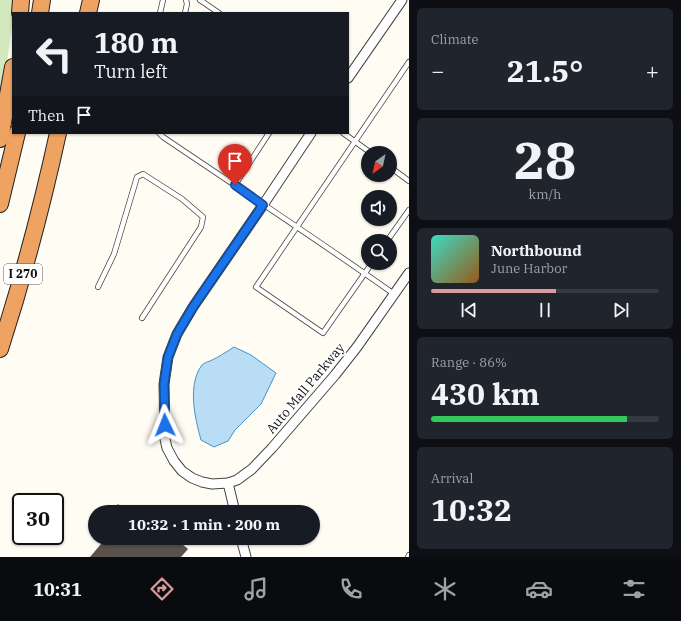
<!DOCTYPE html>
<meta charset="utf-8">
<style>
body{margin:0;font-family:"IBM Plex Serif",serif;background:#20242c;color:#f1f3f6;height:100vh;display:flex;flex-direction:column;font-size:15px;white-space:nowrap}
*{box-sizing:border-box;margin:0}
p{font-size:13px;color:#9ea1a6}
.icon{flex:none;width:22px;height:22px;fill:none;stroke:currentColor;stroke-width:2;stroke-linecap:round;stroke-linejoin:round}
.map{position:relative;flex:1;overflow:hidden}
.details{display:flex;flex-direction:column;gap:8px;padding:8px;background:#0d0f14;width:272px}
.details>*{flex:none}
.banner{position:absolute;left:12px;top:12px;width:337px;height:122px;border-radius:0px;box-shadow:0 1px 3px #0004;background:#171b24;color:#f1f3f6;overflow:hidden}
.needle{width:26px;rotate:213deg}
.buttons{position:absolute;left:361px;top:146px;display:grid;gap:8px}
.buttons a{display:grid;place-items:center;width:36px;height:36px;border-radius:50%;background:#171b24;box-shadow:0 1px 3px #0004;font-size:20px}
.speed{position:absolute;left:12px;top:493px;display:flex;gap:8px;font-size:20px;font-weight:700;text-align:center}
.speed>*{display:grid;place-content:center;width:52px;height:52px;border-radius:50%;background:#171b24;box-shadow:0 1px 3px #0004;line-height:1}
.speed .limit{border:2px solid #111;border-radius:6px;background:#fff;color:#111}
.pin{position:absolute;display:grid;place-items:center;width:34px;height:34px;color:#fff;margin:-41px -17px;border-radius:50% 50% 50% 0;rotate:-45deg;box-shadow:0 0 4px #0007}
.pin .icon{rotate:45deg}
.me{position:absolute;width:44px;margin:-22px;rotate:358deg;stroke-linejoin:round;filter:drop-shadow(0 0 3px #0008)}
.turn{display:flex;align-items:center;gap:14px;height:84px;padding:0 16px;font-size:18px}
.turn .icon{width:52px;height:52px;stroke-width:2.5}
.turn b{display:block;font-size:28px;line-height:34px}
.then{display:flex;align-items:center;height:38px;padding:0 16px;background:#0003;gap:8px;font-size:15px}
.big{font-size:30px;font-weight:800;line-height:1.1}
.details .widget{flex:1;display:flex;flex-direction:column;justify-content:center;gap:6px;min-width:0;padding:0 14px;border-radius:6px;background:#20242c}
.details .dial{align-items:center;gap:0}
.dial b{font-size:52px;line-height:1}
.song{display:flex;align-items:center;gap:12px}
.cover{width:48px;height:48px;border-radius:6px;background:linear-gradient(135deg,hsl(170 70% 55%),hsl(30 70% 35%))}
.played{height:4px;border-radius:2px;background:linear-gradient(90deg,#d89a9e 55%,#363941 55%)}
.keys{display:flex;justify-content:space-around;direction:ltr}
.heat{display:flex;justify-content:space-between;align-items:center;font-size:22px;direction:ltr}
.charge{height:6px;border-radius:3px;background:linear-gradient(90deg,#34c759 86%,#363941 0)}
.trip{position:absolute;left:88px;top:505px;width:232px;height:40px;border-radius:20px;background:#171b24;box-shadow:0 1px 3px #0004;font-weight:800;line-height:40px;text-align:center}
.tabs{display:flex;height:64px;justify-content:space-around;align-items:center;background:#090b0e;color:#9ea1a6}
.tabs .icon{width:28px;height:28px}
.tabs .active{color:#d89a9e}
.tabs b{font-size:18px;color:#f1f3f6}
main{display:flex;flex:1;min-height:0}
.map>svg:first-child{display:block}
.green{fill:#d3e8bd}
.water{fill:#b9ddf4;stroke:#4492c8}
.building{fill:#58514c}
.lines{fill:none;stroke-linecap:round;stroke-linejoin:round}
.service-casing{stroke:#434343;stroke-width:6}
.minor-casing{stroke:#434343;stroke-width:11}
.motorway-casing{stroke:#212121;stroke-width:18}
.service{stroke:#fff;stroke-width:4.5}
.minor{stroke:#fff;stroke-width:9}
.motorway{stroke:#eea362;stroke-width:16}
.route-casing{stroke:#114b97;stroke-width:10}
.route{stroke:#1a73e8;stroke-width:7}
.labels{text-anchor:middle;stroke-width:4;stroke-linejoin:round;paint-order:stroke}
.shield{fill:#fff;stroke:#585858;stroke-width:1}
.shield-label{font-size:12px;font-weight:bold;fill:#101010}
.street-label{font-size:13px;fill:#101010;stroke:#fff}
</style>
<main>
<div class="map">
<svg width="409" height="557" viewBox="0 0 409 557">
<rect width="100%" height="100%" fill="#fefcf3"/>
<path class="green" d="M0,0H16L13,13V19L0,114Z"/>
<path class="water" d="M234,347L251,355L276,373L261,404L235,430L228,441L214,447L201,440C195,418 187,385 202,365C204,363 207,362 210,361C219,357 226,352 234,347Z"/>
<g class="building">
<path d="M118,504L128,512H111Z"/>
<path d="M106,538H175L188,549L181,557H90Z"/>
</g>
<g class="lines">
<g class="service-casing">
<g id="service">
<path d="M200,0L219,13"/>
<path d="M160,13L163,0"/>
<path d="M185,13L187,4L186,0"/>
<path d="M159,133L163,137C240,189 318,240 394,294"/>
<path d="M343,133L371,153"/>
<path d="M390,167L409,181"/>
<path d="M235,185L269,133"/>
<path d="M387,241L409,210"/>
<path d="M372,263L323,333L256,287L409,62"/>
<path d="M98,287L114,254L137,177L143,174L182,199L203,217L201,227L142,318"/>
<path d="M408,557L409,555"/>
</g>
</g>
<g class="minor-casing">
<g id="minor">
<path d="M348,78L402,0"/>
<path d="M311,133L263,205L193,307L177,334L168,357L164,384L165,439L167,448L174,461L182,471L192,478L202,482L212,484L228,483L237,480L252,469L272,448L335,375L357,347L409,273"/>
<path d="M228,483L235,512"/>
<path d="M241,538L246,557"/>
</g>
</g>
<g class="motorway-casing">
<g id="motorway">
<path d="M20,13L21,0"/>
<path d="M40,13L42,0"/>
<path d="M88,13L91,0"/>
<path d="M0,139L13,67"/>
<path d="M0,204L17,133"/>
<path d="M0,349C23,278 42,206 58,133"/>
</g>
</g>
<use href="#service" class="service"/>
<use href="#minor" class="minor"/>
<use href="#motorway" class="motorway"/>
</g>
<g class="lines">
<g class="route-casing">
<path id="route" d="M165,425L164,384L168,357L177,334L193,307L263,205L235,185"/>
</g>
<use href="#route" class="route"/>
</g>
<g class="labels">
<rect class="shield" x="4" y="264" width="38" height="20" rx="3"/>
<g class="shield-label">
<text x="23" y="278">I 270</text>
</g>
<g class="street-label">
<text transform="translate(305 388) rotate(-50)" y="5">Auto Mall Parkway</text>
</g>
</g>
</svg>
<div class="buttons">
<a><svg class="needle" viewBox="-14 -14 28 28"><path d="M0-13l5 13h-10z" fill="#e53935"/><path d="M0 13l5-13h-10z" fill="#9ea1a6"/></svg></a>
<a><svg class="icon" aria-label="sound" viewBox="0 0 24 24"><path d="M4 9h4l5-4v14l-5-4H4zM17 9q2 3 0 6"/></svg></a>
<a><svg class="icon" aria-label="search" viewBox="0 0 24 24"><circle cx="10" cy="10" r="6"/><path d="M15 15l6 6"/></svg></a>
</div>
<div class="speed"><div class="limit">30</div></div>
<div class="pin" style="left:235px;top:185px;background:#d93025"><svg class="icon" aria-label="arrive" viewBox="0 0 24 24"><path d="M6 21V4h12l-3 4 3 4H6"/></svg></div>
<svg class="me" style="left:165px;top:425px" viewBox="-20 -20 40 40"><path d="M0-17L14 15 0 8-14 15z" fill="#1a73e8" stroke="#fff" stroke-width="4"/></svg>
<div class="trip">10:32 · 1 min · 200 m</div>
<div class="banner">
<div class="turn"><svg class="icon" aria-label="left" viewBox="0 0 24 24"><path d="M17 20v-9H6M10 6l-5 5 5 5"/></svg><div><b>180 m</b>Turn left</div></div>
<div class="then">Then<svg class="icon" aria-label="arrive" viewBox="0 0 24 24"><path d="M6 21V4h12l-3 4 3 4H6"/></svg></div>
</div>
</div>
<section class="details">
<div class="widget"><p>Climate</p>
<div class="heat"><a>−</a><b class="big">21.5°</b><a>+</a></div>
</div>
<div class="widget dial"><b>28</b><p>km/h</p></div>
<div class="widget">
<div class="song"><i class="cover"></i><div><b>Northbound</b><p>June Harbor</p></div></div>
<div class="played"></div>
<div class="keys"><svg class="icon" aria-label="previous" viewBox="0 0 24 24"><path d="M18 5L8 12l10 7zM5 5v14"/></svg><svg class="icon" aria-label="pause" viewBox="0 0 24 24"><path d="M8 5v14M16 5v14"/></svg><svg class="icon" aria-label="next" viewBox="0 0 24 24"><path d="M6 5l10 7-10 7zM19 5v14"/></svg></div>
</div>
<div class="widget"><p>Range · 86%</p><b class="big">430 km</b><div class="charge"></div></div>
<div class="widget"><p>Arrival</p><b class="big">10:32</b></div>
</section>
</main>
<nav class="tabs">
<b>10:31</b>
<svg class="icon active" aria-label="directions" viewBox="0 0 24 24"><path d="M12 3l9 9-9 9-9-9zM9 14v-3h6M13 9l2 2-2 2"/></svg>
<svg class="icon" aria-label="music" viewBox="0 0 24 24"><path d="M9 18V5l10-2v13"/><circle cx="6" cy="18" r="3"/><circle cx="16" cy="16" r="3"/></svg>
<svg class="icon" aria-label="phone" viewBox="0 0 24 24"><path d="M5 4h4l2 5-3 2q2 4 5 5l2-3 5 2v4C11 20 4 13 5 4z"/></svg>
<svg class="icon" aria-label="climate" viewBox="0 0 24 24"><path d="M12 3v18M4 7l16 10M4 17L20 7"/></svg>
<svg class="icon" aria-label="car" viewBox="0 0 24 24"><path d="M5 17H2v-5l4-1 3-4h7l3 4 3 1v5h-3M9 17h6M6 11h13"/><circle cx="7" cy="17" r="2"/><circle cx="17" cy="17" r="2"/></svg>
<svg class="icon" aria-label="filters" viewBox="0 0 24 24"><path d="M4 7h16M4 17h16"/><circle cx="9" cy="7" r="2"/><circle cx="15" cy="17" r="2"/></svg>
</nav>
